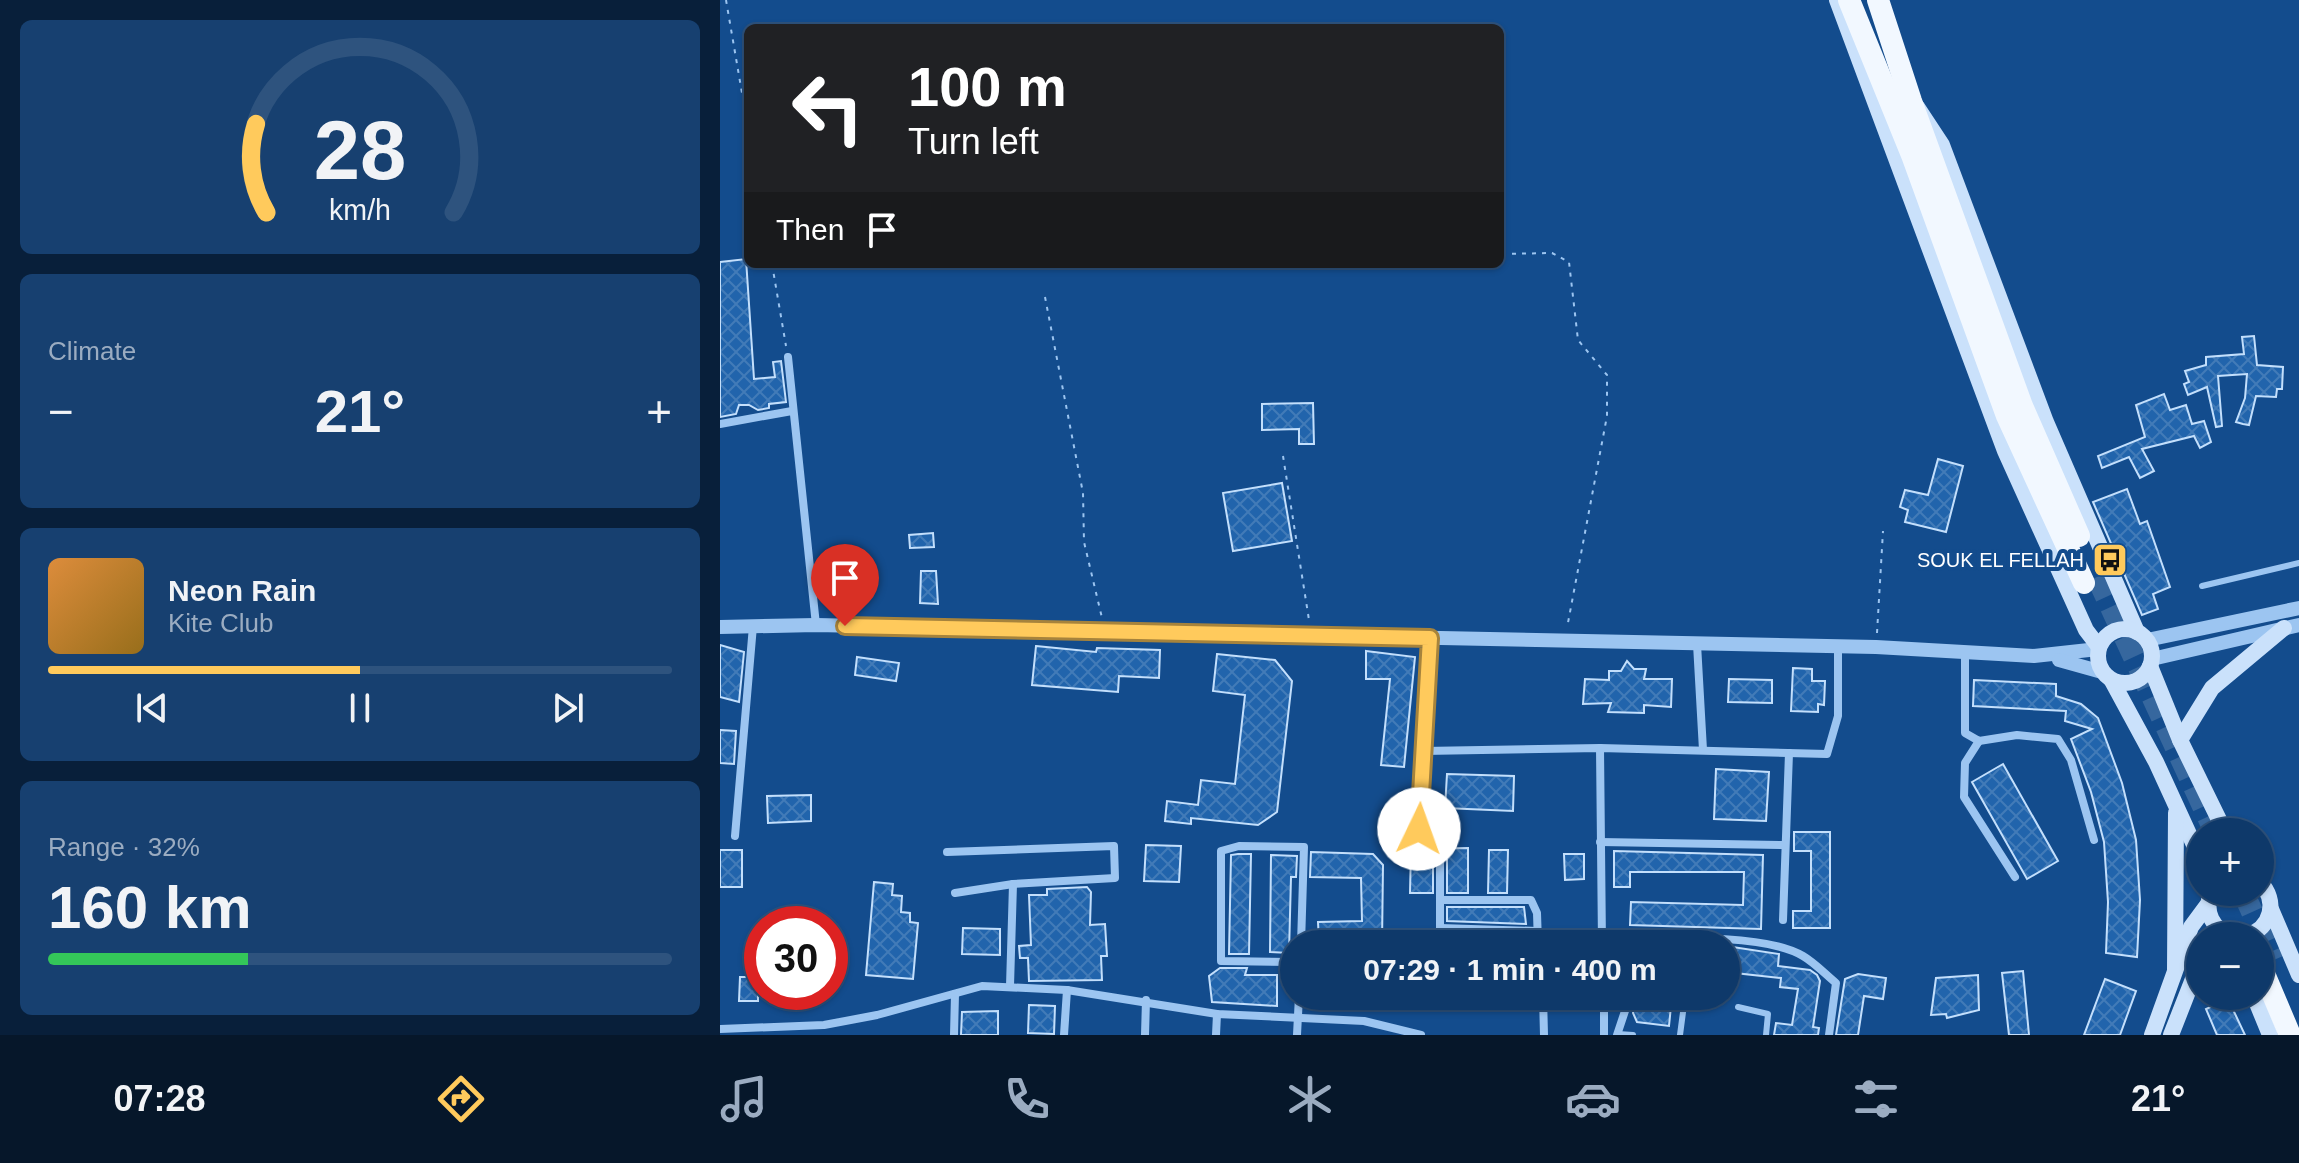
<!DOCTYPE html>
<meta charset="utf-8">
<style>
body{margin:0;font-family:Helvetica,sans-serif;background:#174070;color:#f1f3f6;height:100vh;display:flex;flex-direction:column;font-size:30px;white-space:nowrap}
*{box-sizing:border-box;margin:0}
p{font-size:26px;color:#9bacc1}
.icon{flex:none;width:44px;height:44px;fill:none;stroke:currentColor;stroke-width:2;stroke-linecap:round;stroke-linejoin:round}
.map{position:relative;flex:1;overflow:hidden}
.side{display:flex;flex-direction:column;gap:20px;padding:20px;background:#081f3a;width:720px}
.side>*{flex:none}
.top-card{position:absolute;left:24px;top:24px;width:760px;height:244px;border-radius:12px;box-shadow:0 2px 6px #0004,0 0 0 2px #2e537e;background:#202124;color:#fff;overflow:hidden}
.tools{position:absolute;left:1466px;top:818px;display:grid;gap:16px}
.tools a{display:grid;place-items:center;width:88px;height:88px;border-radius:50%;background:#0e396a;box-shadow:0 2px 6px #0004,0 0 0 2px #2e537e;font-size:40px}
.speed{position:absolute;left:24px;top:906px;display:flex;gap:16px;font-size:40px;font-weight:700;text-align:center}
.speed>*{display:grid;place-content:center;width:104px;height:104px;border-radius:50%;background:#0e396a;box-shadow:0 2px 6px #0004,0 0 0 2px #2e537e;line-height:1}
.speed .limit{border:12px solid #d22;background:#fff;color:#111}
.pin{position:absolute;display:grid;place-items:center;width:68px;height:68px;color:#fff;margin:-82px -34px;border-radius:50% 50% 50% 0;rotate:-45deg;box-shadow:0 0 8px #0007}
.pin .icon{rotate:45deg}
.me{position:absolute;width:88px;margin:-44px;rotate:3deg;stroke-linejoin:round;filter:drop-shadow(0 0 6px #0008)}
.turn{display:flex;align-items:center;gap:28px;height:168px;padding:0 32px;font-size:36px}
.turn .icon{width:104px;height:104px;stroke-width:2.5}
.turn b{display:block;font-size:56px;line-height:68px}
.then{display:flex;align-items:center;height:76px;padding:0 32px;background:#0003;gap:16px;font-size:30px}
.big{font-size:60px;font-weight:700;line-height:1.1}
.side .tile{flex:1;display:flex;flex-direction:column;justify-content:center;gap:12px;min-width:0;padding:0 28px;border-radius:12px;background:#174070}
.side .dial{align-items:center;gap:0}
.dial svg{height:208px;overflow:visible;fill:none;stroke:#2e537e;stroke-width:7;stroke-linecap:round;text-anchor:middle}
.dial text{fill:#f1f3f6;stroke:none}
.song{display:flex;align-items:center;gap:24px}
.cover{width:96px;height:96px;border-radius:12px;background:linear-gradient(135deg,hsl(30 70% 55%),hsl(40 70% 35%))}
.played{height:8px;border-radius:4px;background:linear-gradient(90deg,#ffca5c 50%,#2e537e 50%)}
.keys{display:flex;justify-content:space-around;direction:ltr}
.heat{display:flex;justify-content:space-between;align-items:center;font-size:44px;direction:ltr}
.charge{height:12px;border-radius:6px;background:linear-gradient(90deg,#34c759 32%,#2e537e 0)}
.trip{position:absolute;left:560px;top:930px;width:460px;height:80px;border-radius:40px;background:#0e396a;box-shadow:0 2px 6px #0004,0 0 0 2px #2e537e;font-weight:700;line-height:80px;text-align:center}
.tab-bar{display:flex;height:128px;justify-content:space-around;align-items:center;background:#06172a;color:#9bacc1}
.tab-bar .icon{width:56px;height:56px}
.tab-bar .active{color:#ffca5c}
.tab-bar b{font-size:36px;color:#f1f3f6}
main{display:flex;flex:1;min-height:0}
.map>svg:first-child{display:block}
.building{fill:url(#building-cross-hatch);stroke:#c3dffc;stroke-width:2}
.lines{fill:none;stroke-linecap:round;stroke-linejoin:round}
.trunk-tunnel{stroke:#36679e;stroke-width:22;stroke-dasharray:22 11;stroke-linecap:butt}
.path{stroke:#9cc5f1;stroke-width:2;stroke-dasharray:4 6;stroke-linecap:butt}
.service{stroke:#9cc5f1;stroke-width:6}
.minor{stroke:#9cc5f1;stroke-width:8}
.tertiary{stroke:#9cc5f1;stroke-width:14}
.secondary{stroke:#cae1fb;stroke-width:16}
.trunk{stroke:#f2f8ff;stroke-width:22}
.route-casing{stroke:#a6833c;stroke-width:20}
.route{stroke:#ffca5c;stroke-width:14}
.labels{text-anchor:middle;stroke-width:8;stroke-linejoin:round;paint-order:stroke}
.poi-label{font-size:20px;fill:#fff;stroke:#134c8d;text-anchor:end}
</style>
<main>
<section class="side">
<div class="tile dial"><svg viewBox="0 0 100 80">
<path d="M14 69A42 42 0 1 1 86 69"/>
<path d="M14 69A42 42 0 0 1 10 35" stroke="#ffca5c"/>
<text x="50" y="56" font-size="32" font-weight="700">28</text>
<text x="50" y="72" font-size="11">km/h</text>
</svg></div>
<div class="tile"><p>Climate</p>
<div class="heat"><a>−</a><b class="big">21°</b><a>+</a></div>
</div>
<div class="tile">
<div class="song"><i class="cover"></i><div><b>Neon Rain</b><p>Kite Club</p></div></div>
<div class="played"></div>
<div class="keys"><svg class="icon" aria-label="previous" viewBox="0 0 24 24"><path d="M18 5L8 12l10 7zM5 5v14"/></svg><svg class="icon" aria-label="pause" viewBox="0 0 24 24"><path d="M8 5v14M16 5v14"/></svg><svg class="icon" aria-label="next" viewBox="0 0 24 24"><path d="M6 5l10 7-10 7zM19 5v14"/></svg></div>
</div>
<div class="tile"><p>Range · 32%</p><b class="big">160 km</b><div class="charge"></div></div>
</section>
<div class="map">
<svg width="1579" height="1035" viewBox="0 0 1579 1035">
<defs>
<pattern id="building-cross-hatch" width="8" height="8" patternUnits="userSpaceOnUse" patternTransform="scale(2)"><rect width="8" height="8" fill="#2164ac"/><path d="M0 0l8 8M0 8l8-8" fill="none" stroke="#427bb8"/></pattern>
</defs>
<rect width="100%" height="100%" fill="#134c8d"/>
<g class="building">
<path d="M26,259L34,379L55,377L53,362L61,361L66,402L49,404V408L38,410L29,405H19L16,414L0,417V262Z"/>
<path d="M1534,336L1537,365L1563,367L1562,389H1557L1556,397L1536,396L1529,425L1523,424L1516,422L1525,398L1527,374L1498,376L1502,426L1496,427L1487,387L1468,395L1464,384L1469,382L1465,371L1486,365V357L1524,354L1522,337Z"/>
<path d="M1444,394L1450,410L1466,405L1472,424L1484,421L1491,442L1480,448L1474,436L1422,449L1434,471L1420,478L1409,457L1382,468L1378,456L1425,437L1416,405Z"/>
<path d="M593,403L594,444H579V429L542,430V404Z"/>
<path d="M1218,459L1243,466L1226,532L1185,522L1188,510L1180,507L1185,490L1208,495Z"/>
<path d="M562,483L572,541L513,551L503,493Z"/>
<path d="M1407,489L1420,524L1427,521L1450,587L1433,594L1438,609L1422,615L1373,502Z"/>
<path d="M213,533L214,547L190,548L189,535Z"/>
<path d="M201,571H216L218,604L200,603Z"/>
<path d="M0,645L24,652L19,702L0,697Z"/>
<path d="M316,646L376,652L377,648L440,650L439,678L399,676L398,692L312,685Z"/>
<path d="M646,651L695,657L684,767L661,765L670,679H646Z"/>
<path d="M497,654L555,660L572,681L557,812L538,825L471,818V824L445,821L447,801L478,805L481,780L515,784L525,695L493,691Z"/>
<path d="M137,657L179,663L176,681L135,675Z"/>
<path d="M907,661L914,669H926L924,679H952L951,707L924,705V713L888,712L891,703L863,704L865,679L889,680V671H901Z"/>
<path d="M1073,668L1092,669V681H1105L1104,705L1098,704V712L1071,711Z"/>
<path d="M1009,679L1052,680V703L1008,702Z"/>
<path d="M1254,680L1336,684V696L1361,704L1378,718L1402,783L1416,840L1420,900L1417,957L1386,953L1388,902L1384,842L1371,792L1351,739L1372,729L1345,721L1346,711L1253,706Z"/>
<path d="M0,730L16,731L14,764L0,763Z"/>
<path d="M1283,764L1338,861L1307,879L1252,782Z"/>
<path d="M996,769L1049,772L1046,821L994,819Z"/>
<path d="M727,774L794,776L793,811L725,808Z"/>
<path d="M91,795V821L48,823L47,796Z"/>
<path d="M1074,832H1110V928H1073V911H1091V851H1074Z"/>
<path d="M426,845L461,846L459,882L424,881Z"/>
<path d="M748,848V893H727V860L721,854L713,860V893H690L691,849Z"/>
<rect x="0" y="850" width="22" height="37"/>
<path d="M769,850H788L787,893H768Z"/>
<path d="M894,851L1043,855L1041,929L910,925L911,902L1023,905L1024,872H910V887H894Z"/>
<path d="M591,852L653,854L663,865L662,944L599,942L598,922L642,921L641,878L590,877Z"/>
<path d="M518,854H531L529,954H509L511,855Z"/>
<path d="M844,854H864V879L845,880Z"/>
<path d="M551,855L577,856L576,877H571L569,953L550,952Z"/>
<path d="M154,882L173,884L172,895L182,896L181,912L190,913V922L198,923L193,979L146,975Z"/>
<path d="M367,887L371,892L370,925L385,924L387,956H381L382,980L309,981L308,958H300L299,946L311,945L309,895H327V889Z"/>
<path d="M727,907H804L806,924L727,921Z"/>
<path d="M243,928L280,929V955L242,954Z"/>
<path d="M727,935L806,938L805,944H727Z"/>
<path d="M1006,946L1059,954L1058,966L1090,970L1097,975L1100,981L1093,1027L1099,1028L1098,1035H1054L1056,1023L1072,1025L1078,989L1060,987L1061,978L1006,972Z"/>
<path d="M500,968H527L525,975H557V1006L492,1002L489,976Z"/>
<path d="M1303,971L1309,1035H1289L1282,973Z"/>
<path d="M1138,974L1166,978L1163,999L1144,996L1138,1035H1116L1125,979Z"/>
<path d="M1258,975L1259,1010L1227,1018L1226,1014L1211,1015L1216,978Z"/>
<path d="M20,977H38V1001H19Z"/>
<path d="M1385,979L1416,991L1400,1035H1364Z"/>
<path d="M601,996H660L647,1006L602,1007Z"/>
<path d="M917,996H936L935,1004L951,1006L949,1026L917,1022L913,1013Z"/>
<path d="M1508,999L1525,1035H1497L1486,1009Z"/>
<path d="M309,1005L335,1006L334,1034L308,1033Z"/>
<path d="M278,1011V1035H241L242,1012Z"/>
</g>
<g class="lines">
<g class="trunk-tunnel">
<path d="M1377,577L1495,832"/>
<path d="M1523,892L1554,960"/>
</g>
<g class="path">
<path d="M6,0L28,128"/>
<path d="M782,254L832,253L849,262L858,340L887,375V416L847,628"/>
<path d="M52,264L66,346"/>
<path d="M325,297L363,493L364,542L382,618"/>
<path d="M563,456L589,620"/>
<path d="M1157,633L1163,531"/>
</g>
<g class="service">
<path d="M1482,586L1579,563"/>
<path d="M1018,1007L1048,1014L1046,1035"/>
<path d="M898,1034L913,1035"/>
<path d="M960,1035L965,997L995,999"/>
</g>
<g class="minor">
<path d="M68,357L96,625"/>
<path d="M0,424L72,411"/>
<path d="M977,644L983,750"/>
<path d="M1245,653V733L1259,741L1297,735L1338,739L1351,760L1374,840"/>
<path d="M1259,741L1245,763L1244,797L1295,877"/>
<path d="M880,748L882,944"/>
<path d="M703,751L880,748L1107,754L1118,716V646"/>
<path d="M699,829L710,638"/>
<path d="M15,836L33,626"/>
<path d="M880,842L1064,845"/>
<path d="M227,852L394,846L395,878L293,884L235,893"/>
<path d="M720,861V944"/>
<path d="M720,900H811L817,913L818,944"/>
<path d="M1063,920L1069,753"/>
<path d="M720,928L817,931"/>
<path d="M922,944L924,941C962,936 1050,936 1083,956C1095,963 1105,974 1116,983L1109,1035"/>
<path d="M574,962L501,961V851L519,846L584,847L581,944"/>
<path d="M290,986L293,884"/>
<path d="M823,996L824,1035"/>
<path d="M884,996V1035"/>
<path d="M0,1029L104,1025L157,1015L262,986L347,990L497,1014L644,1021L701,1035"/>
<path d="M234,1035L235,994"/>
<path d="M344,1035L347,990"/>
<path d="M425,1035L426,1000"/>
<path d="M496,1035L497,1014"/>
<path d="M577,1035L579,996"/>
<path d="M897,1035L910,996"/>
</g>
<g class="tertiary">
<path d="M0,627L96,625L1156,647L1314,656L1378,649"/>
<path d="M1427,640L1579,608"/>
<path d="M1432,659L1579,625"/>
<path d="M1339,660L1382,672"/>
</g>
<g class="secondary">
<path d="M1117,0L1285,451L1366,630L1379,647"/>
<path d="M1197,107L1222,145L1326,422L1417,632"/>
<circle cx="1405" cy="656" r="27"/>
<path d="M1430,666L1460,740L1505,832"/>
<path d="M1392,681L1436,762L1480,858"/>
<path d="M1460,740L1492,688L1564,628"/>
<path d="M1491,892C1484,912 1492,929 1512,936"/>
<path d="M1551,909L1579,975"/>
<path d="M1527,936C1552,927 1558,901 1540,882"/>
<path d="M1455,969L1456,813"/>
<path d="M1534,996L1550,1035"/>
<path d="M1432,1035L1471,927L1488,904"/>
<path d="M1451,1035L1480,961"/>
</g>
<g class="trunk">
<path d="M1129,0L1192,155L1287,416L1364,583"/>
<path d="M1158,0L1191,101L1302,406L1359,536"/>
<path d="M1540,964L1570,1035"/>
</g>
</g>
<g class="lines">
<g class="route-casing">
<path id="route" d="M125,626L710,638L699,829"/>
</g>
<use href="#route" class="route"/>
</g>
<defs>
<g id="bus-square" transform="scale(1.8)"><rect x="-9" y="-9" width="18" height="18" rx="4" fill="#ffca5c" stroke="#134c8d"/><path d="M-5-6H5V4H4V6H2V4H-2V6H-4V4H-5ZM-3.5-4V0h7V-4ZM-3.5 1.2v1.5H-2V1.2ZM2 1.2v1.5H3.5V1.2Z" fill="#111"/></g>
</defs>
<g fill-rule="evenodd">
<use href="#bus-square" x="1390" y="560"/>
</g>
<g class="labels">
<g class="poi-label">
<text x="1364" y="567">SOUK EL FELLAH</text>
</g>
</g>
</svg>
<div class="tools">
<a>+</a>
<a>−</a>
</div>
<div class="speed"><div class="limit">30</div></div>
<div class="pin" style="left:125px;top:626px;background:#d93025"><svg class="icon" aria-label="arrive" viewBox="0 0 24 24"><path d="M6 21V4h12l-3 4 3 4H6"/></svg></div>
<svg class="me" style="left:699px;top:829px" viewBox="-20 -20 40 40"><circle r="19" fill="#fff"/><path d="M0-13L10 11 0 6-10 11z" fill="#ffca5c"/></svg>
<div class="trip">07:29 · 1 min · 400 m</div>
<div class="top-card">
<div class="turn"><svg class="icon" aria-label="left" viewBox="0 0 24 24"><path d="M17 20v-9H6M10 6l-5 5 5 5"/></svg><div><b>100 m</b>Turn left</div></div>
<div class="then">Then<svg class="icon" aria-label="arrive" viewBox="0 0 24 24"><path d="M6 21V4h12l-3 4 3 4H6"/></svg></div>
</div>
</div>
</main>
<nav class="tab-bar">
<b>07:28</b>
<svg class="icon active" aria-label="directions" viewBox="0 0 24 24"><path d="M12 3l9 9-9 9-9-9zM9 14v-3h6M13 9l2 2-2 2"/></svg>
<svg class="icon" aria-label="music" viewBox="0 0 24 24"><path d="M9 18V5l10-2v13"/><circle cx="6" cy="18" r="3"/><circle cx="16" cy="16" r="3"/></svg>
<svg class="icon" aria-label="phone" viewBox="0 0 24 24"><path d="M5 4h4l2 5-3 2q2 4 5 5l2-3 5 2v4C11 20 4 13 5 4z"/></svg>
<svg class="icon" aria-label="climate" viewBox="0 0 24 24"><path d="M12 3v18M4 7l16 10M4 17L20 7"/></svg>
<svg class="icon" aria-label="car" viewBox="0 0 24 24"><path d="M5 17H2v-5l4-1 3-4h7l3 4 3 1v5h-3M9 17h6M6 11h13"/><circle cx="7" cy="17" r="2"/><circle cx="17" cy="17" r="2"/></svg>
<svg class="icon" aria-label="filters" viewBox="0 0 24 24"><path d="M4 7h16M4 17h16"/><circle cx="9" cy="7" r="2"/><circle cx="15" cy="17" r="2"/></svg>
<b>21°</b>
</nav>
